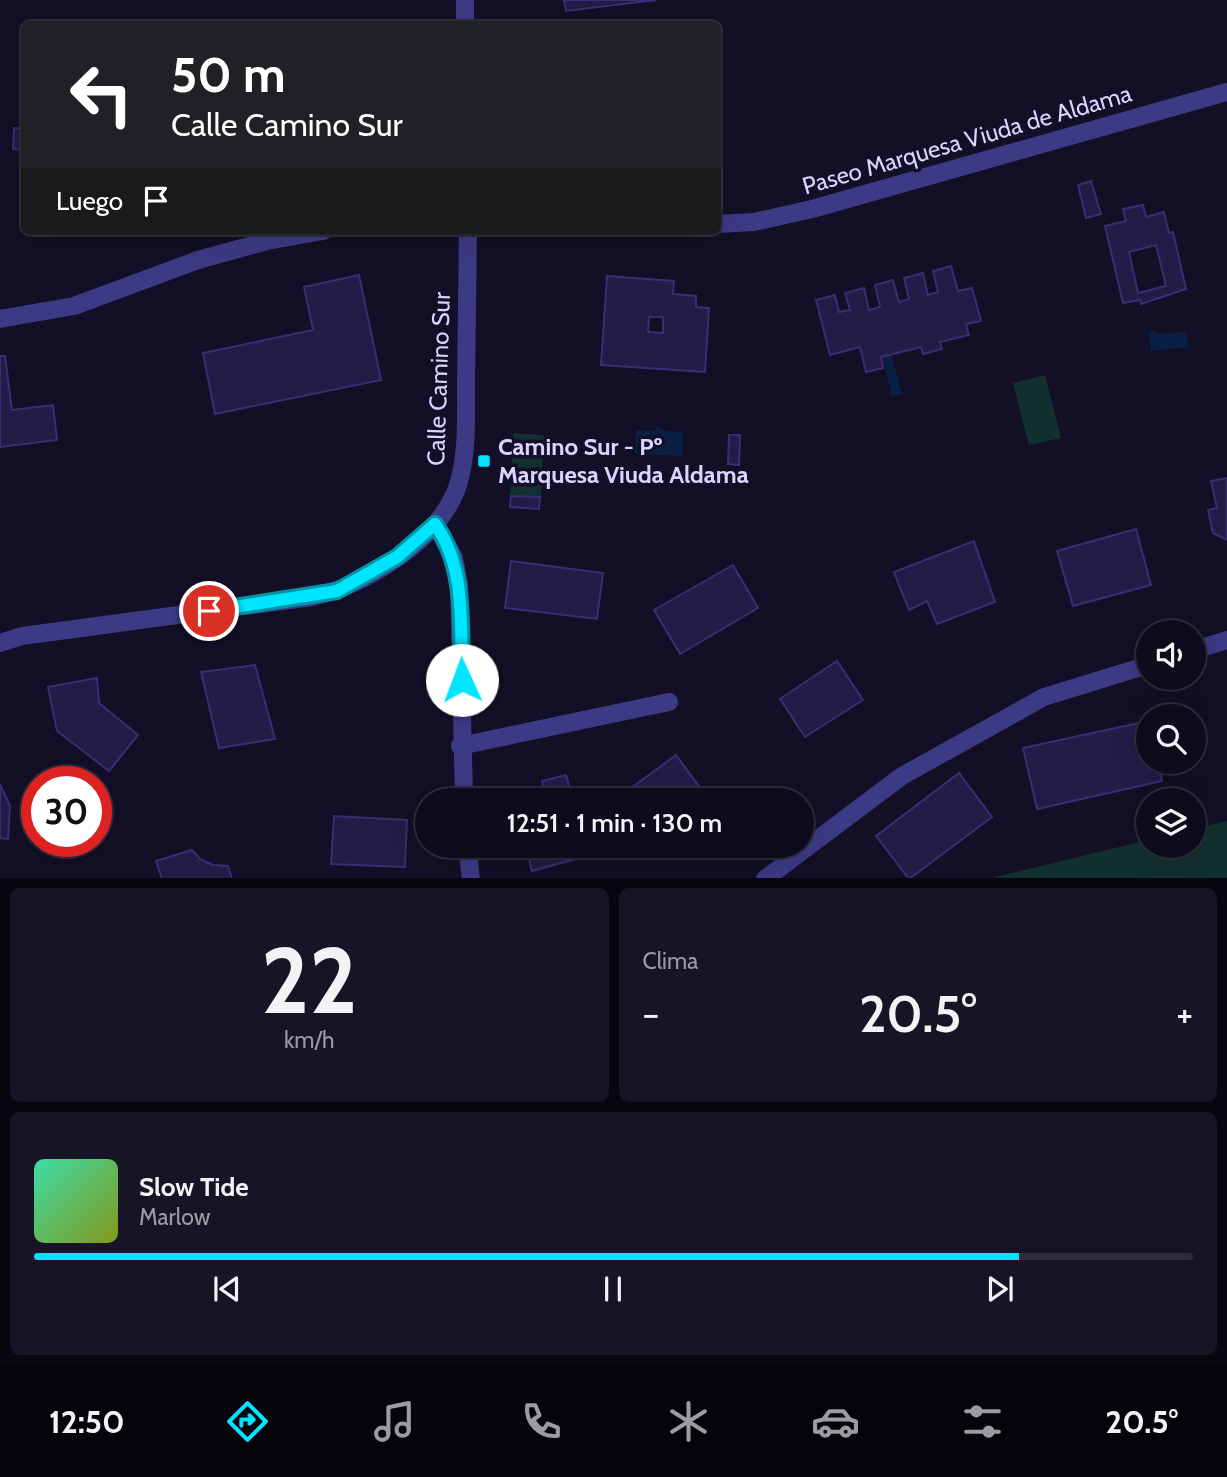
<!DOCTYPE html>
<html lang="es">
<meta charset="utf-8">
<style>
body{margin:0;font-family:Cabin,sans-serif;background:#171425;color:#f1f3f6;height:100vh;display:flex;flex-direction:column;font-size:26px;white-space:nowrap}
*{box-sizing:border-box;margin:0}
p{font-size:23px;color:#9b9ba3}
.icon{flex:none;width:38px;height:38px;fill:none;stroke:currentColor;stroke-width:2;stroke-linecap:round;stroke-linejoin:round}
.map{position:relative;height:878px;overflow:hidden}
.details{display:flex;flex-direction:column;gap:10px;padding:10px;background:#08060f;flex:1}
.details>*{flex:none}
.hud{position:absolute;left:21px;top:21px;width:700px;height:214px;border-radius:10px;box-shadow:0 7px 28px #0002,0 0 0 2px #2e2b3b;background:#202124;color:#fff;overflow:hidden}
.fabs{position:absolute;left:1136px;top:620px;display:grid;gap:14px}
.fabs a{display:grid;place-items:center;width:70px;height:70px;border-radius:50%;background:#0e0b1c;box-shadow:0 7px 28px #0002,0 0 0 2px #2e2b3b;font-size:35px}
.speed{position:absolute;left:21px;top:766px;display:flex;gap:14px;font-size:35px;font-weight:700;text-align:center}
.speed>*{display:grid;place-content:center;width:91px;height:91px;border-radius:50%;background:#0e0b1c;box-shadow:0 7px 28px #0002,0 0 0 2px #2e2b3b;line-height:1}
.speed .limit{border:10px solid #d22;background:#fff;color:#111}
.pin{position:absolute;display:grid;place-items:center;width:60px;height:60px;color:#fff;margin:-30px;border:4px solid #fff;border-radius:50%;box-shadow:0 2px 7px #0007}
.me{position:absolute;width:77px;margin:-38px;rotate:358deg;stroke-linejoin:round;filter:drop-shadow(0 0 5px #0008)}
.turn{display:flex;align-items:center;gap:24px;height:147px;padding:0 35px;font-size:32px}
.turn .icon{width:91px;height:91px;stroke-width:2.5}
.turn b{display:block;font-size:49px;line-height:60px}
.then{display:flex;align-items:center;height:66px;padding:0 35px;background:#0003;gap:14px;font-size:26px}
.big{font-size:52px;font-weight:600;line-height:1.1}
.details .tile{flex:1;display:flex;flex-direction:column;justify-content:center;gap:10px;min-width:0;padding:0 24px;border-radius:10px;background:#171425}
.details .dial{align-items:center;gap:0}
.dial b{font-size:91px;line-height:1}
.song{display:flex;align-items:center;gap:21px}
.cover{width:84px;height:84px;border-radius:10px;background:linear-gradient(135deg,hsl(160 70% 55%),hsl(70 70% 35%))}
.played{height:7px;border-radius:4px;background:linear-gradient(90deg,#00e5ff 85%,#2e2b3b 85%)}
.keys{display:flex;justify-content:space-around;direction:ltr}
.heat{display:flex;justify-content:space-between;align-items:center;font-size:38px;direction:ltr}
.details .tiles{flex:1;display:grid;gap:10px;grid-template-columns:1fr 1fr}
.tile:last-child{grid-column:span 2}
.trip{position:absolute;left:415px;top:788px;width:399px;height:70px;border-radius:35px;background:#0e0b1c;box-shadow:0 7px 28px #0002,0 0 0 2px #2e2b3b;font-weight:600;line-height:70px;text-align:center}
.tab-bar{display:flex;height:112px;justify-content:space-around;align-items:center;background:#06040b;color:#9b9ba3}
.tab-bar .icon{width:49px;height:49px}
.tab-bar .on{color:#00e5ff}
.tab-bar b{font-size:32px;color:#f1f3f6}
.map>svg:first-child{display:block}
.green{fill:#12302f}
.water{fill:#0a1f44}
.building{fill:#241b47;stroke:#3b2d73;stroke-width:2;fill-rule:evenodd}
.lines{fill:none;stroke-linecap:round;stroke-linejoin:round}
.minor{stroke:#3d3a85;stroke-width:18}
.tertiary{stroke:#3d3a85;stroke-width:18}
.route-casing{stroke:#0095a6;stroke-width:18}
.route{stroke:#00e5ff;stroke-width:12}
.poi-dot{fill:#00e5ff;stroke:#130f26;stroke-width:2.5}
.labels{text-anchor:middle;stroke-width:7;stroke-linejoin:round;paint-order:stroke}
.street-label{font-size:24px;fill:#d9d4ff;stroke:#130f26}
.poi-label{font-size:24px;font-weight:bold;fill:#d9d4ff;stroke:#130f26;text-anchor:start}
</style>
<div class="map">
<svg width="1227" height="879" viewBox="0 0 1227 879">
<rect width="100%" height="100%" fill="#130f26"/>
<g class="green">
<path d="M1045,375L1061,438L1029,445L1013,383Z"/>
<path d="M513,433L544,435L541,497L510,496Z"/>
<path d="M1227,821V878H991L1148,840V845H1194V829Z"/>
</g>
<g class="water">
<path d="M1149,331H1156V334L1186,332L1188,347L1151,351Z"/>
<path d="M891,355L902,394L892,397L882,357Z"/>
<path d="M658,426L665,431L683,432L682,456L635,454L636,430L654,431Z"/>
</g>
<g class="building">
<path d="M564,0H656L566,11Z"/>
<path d="M14,128L24,129V150L13,149Z"/>
<path d="M1091,181L1101,214L1086,218L1078,185Z"/>
<path d="M1143,205L1146,217L1164,212L1169,233L1173,232L1186,289L1141,304L1140,300L1123,303L1105,226L1126,221L1123,209ZM1156,245L1166,286L1138,293L1129,252Z"/>
<path d="M951,266L958,291L972,288L981,321L966,324L969,335L940,342L942,349L923,354L921,347L881,357L883,368L866,372L860,347L830,355L816,300L835,295L839,312L850,310L845,293L864,288L869,310L880,307L875,285L893,280L899,302L909,299L904,278L923,273L928,295L938,292L933,271Z"/>
<path d="M359,275L381,380L215,414L203,353L313,330L304,287Z"/>
<path d="M607,276L674,281L673,294L696,296V307L709,308L705,372L601,365ZM649,317H663V333L648,332Z"/>
<path d="M0,356H5L12,410L53,405L57,440L0,447Z"/>
<path d="M729,435H740L739,465L728,464Z"/>
<path d="M1227,478V540L1213,533L1208,510L1217,508L1211,481Z"/>
<path d="M511,496L540,497L539,509L510,507Z"/>
<path d="M1136,529L1151,585L1073,606L1057,551Z"/>
<path d="M974,541L995,602L937,624L927,601L909,610L894,572Z"/>
<path d="M511,561L603,573L597,619L505,608Z"/>
<path d="M733,565L758,608L680,654L654,610Z"/>
<path d="M837,661L863,700L805,737L780,699Z"/>
<path d="M255,665L275,739L219,748L201,672Z"/>
<path d="M97,678L99,703L138,735L109,771L57,731L48,687Z"/>
<path d="M1148,721V761H1158L1162,781L1037,809L1023,748Z"/>
<path d="M676,755L709,800H621L619,797Z"/>
<path d="M959,773L992,817L909,879L876,836Z"/>
<path d="M566,775L573,800H547L542,781Z"/>
<path d="M0,784L10,806L8,839L0,838Z"/>
<path d="M334,816L407,820L405,867L331,864Z"/>
<path d="M525,845H584L587,856L532,871Z"/>
<path d="M192,850L200,859L213,865L228,866L232,879H162L156,861Z"/>
</g>
<g class="lines">
<g class="minor">
<path d="M465,0V24"/>
<path d="M435,524L454,558L459,585L464,800"/>
<path d="M0,643L22,636L312,597C365,585 437,542 457,488C468,456 466,415 466,381C467,331 467,281 468,231"/>
<path d="M1194,650L1227,640"/>
<path d="M460,746L669,702"/>
<path d="M467,845L471,879"/>
<path d="M765,879L902,776L1044,697L1148,665"/>
</g>
<g class="tertiary">
<path d="M718,224L754,222L812,209L1227,92"/>
<path d="M0,319L74,306L198,260L267,241L323,231"/>
</g>
</g>
<g class="lines">
<g class="route-casing">
<path id="route" d="M209,611L337,591L397,557L435,524C467,569 460,627 462,680"/>
</g>
<use href="#route" class="route"/>
</g>
<rect class="poi-dot" x="477" y="454" width="14" height="14" rx="3.5"/>
<g class="labels">
<g class="street-label">
<text transform="translate(967 140) rotate(-16)" y="8">Paseo Marquesa Viuda de Aldama</text>
<text transform="translate(439 379) rotate(-88)" y="8">Calle Camino Sur</text>
</g>
<g class="poi-label">
<text x="498" y="455">Camino Sur - Pº<tspan x="498" dy="28">Marquesa Viuda Aldama</tspan></text>
</g>
</g>
</svg>
<div class="fabs">
<a><svg class="icon" aria-label="sound" viewBox="0 0 24 24"><path d="M4 9h4l5-4v14l-5-4H4zM17 9q2 3 0 6"/></svg></a>
<a><svg class="icon" aria-label="search" viewBox="0 0 24 24"><circle cx="10" cy="10" r="6"/><path d="M15 15l6 6"/></svg></a>
<a><svg class="icon" aria-label="layers" viewBox="0 0 24 24"><path d="M12 4l9 5-9 5-9-5zM3 14l9 5 9-5"/></svg></a>
</div>
<div class="speed"><div class="limit">30</div></div>
<div class="pin" style="left:209px;top:611px;background:#d93025"><svg class="icon" aria-label="arrive" viewBox="0 0 24 24"><path d="M6 21V4h12l-3 4 3 4H6"/></svg></div>
<svg class="me" style="left:462px;top:680px" viewBox="-20 -20 40 40"><circle r="19" fill="#fff"/><path d="M0-13L10 11 0 6-10 11z" fill="#00e5ff"/></svg>
<div class="trip">12:51 · 1 min · 130 m</div>
<div class="hud">
<div class="turn"><svg class="icon" aria-label="left" viewBox="0 0 24 24"><path d="M17 20v-9H6M10 6l-5 5 5 5"/></svg><div><b>50 m</b>Calle Camino Sur</div></div>
<div class="then">Luego<svg class="icon" aria-label="arrive" viewBox="0 0 24 24"><path d="M6 21V4h12l-3 4 3 4H6"/></svg></div>
</div>
</div>
<section class="details">
<div class="tiles">
<div class="tile dial"><b>22</b><p>km/h</p></div>
<div class="tile"><p>Clima</p>
<div class="heat"><a>−</a><b class="big">20.5°</b><a>+</a></div>
</div>
<div class="tile">
<div class="song"><i class="cover"></i><div><b>Slow Tide</b><p>Marlow</p></div></div>
<div class="played"></div>
<div class="keys"><svg class="icon" aria-label="previous" viewBox="0 0 24 24"><path d="M18 5L8 12l10 7zM5 5v14"/></svg><svg class="icon" aria-label="pause" viewBox="0 0 24 24"><path d="M8 5v14M16 5v14"/></svg><svg class="icon" aria-label="next" viewBox="0 0 24 24"><path d="M6 5l10 7-10 7zM19 5v14"/></svg></div>
</div>
</div>
</section>
<nav class="tab-bar">
<b>12:50</b>
<svg class="icon on" aria-label="directions" viewBox="0 0 24 24"><path d="M12 3l9 9-9 9-9-9zM9 14v-3h6M13 9l2 2-2 2"/></svg>
<svg class="icon" aria-label="music" viewBox="0 0 24 24"><path d="M9 18V5l10-2v13"/><circle cx="6" cy="18" r="3"/><circle cx="16" cy="16" r="3"/></svg>
<svg class="icon" aria-label="phone" viewBox="0 0 24 24"><path d="M5 4h4l2 5-3 2q2 4 5 5l2-3 5 2v4C11 20 4 13 5 4z"/></svg>
<svg class="icon" aria-label="climate" viewBox="0 0 24 24"><path d="M12 3v18M4 7l16 10M4 17L20 7"/></svg>
<svg class="icon" aria-label="car" viewBox="0 0 24 24"><path d="M5 17H2v-5l4-1 3-4h7l3 4 3 1v5h-3M9 17h6M6 11h13"/><circle cx="7" cy="17" r="2"/><circle cx="17" cy="17" r="2"/></svg>
<svg class="icon" aria-label="filters" viewBox="0 0 24 24"><path d="M4 7h16M4 17h16"/><circle cx="9" cy="7" r="2"/><circle cx="15" cy="17" r="2"/></svg>
<b>20.5°</b>
</nav>
